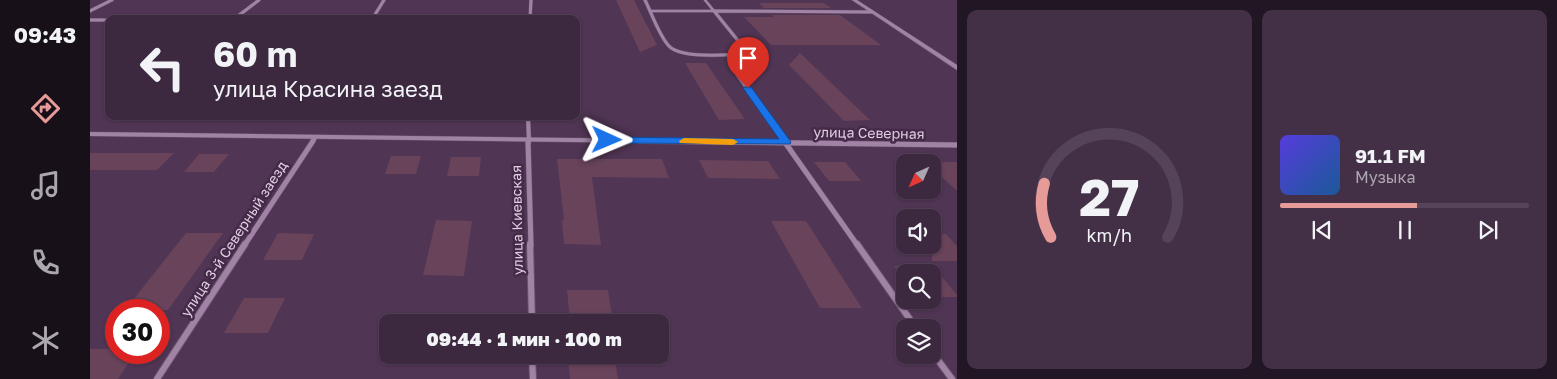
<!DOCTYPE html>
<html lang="ru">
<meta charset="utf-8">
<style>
body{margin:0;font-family:"Golos Text",sans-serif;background:#433046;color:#f1f3f6;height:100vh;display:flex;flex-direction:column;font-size:19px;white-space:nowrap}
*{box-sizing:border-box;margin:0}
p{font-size:16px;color:#aca6b0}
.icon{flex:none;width:28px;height:28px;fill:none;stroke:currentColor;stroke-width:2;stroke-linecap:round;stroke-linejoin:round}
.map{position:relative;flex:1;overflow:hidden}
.side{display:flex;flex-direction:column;gap:10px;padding:10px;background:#211623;width:600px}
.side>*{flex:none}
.guide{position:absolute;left:15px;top:15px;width:475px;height:105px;border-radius:10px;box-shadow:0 1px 4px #0004,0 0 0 1px #554459;background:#3c283f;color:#f1f3f6;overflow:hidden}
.needle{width:32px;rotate:225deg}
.tools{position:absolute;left:806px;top:154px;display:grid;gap:10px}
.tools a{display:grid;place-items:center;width:45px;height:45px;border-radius:10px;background:#3c283f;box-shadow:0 1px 4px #0004,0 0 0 1px #554459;font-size:25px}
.speed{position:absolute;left:15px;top:299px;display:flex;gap:10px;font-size:25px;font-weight:700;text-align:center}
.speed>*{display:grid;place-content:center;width:65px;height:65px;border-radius:50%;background:#3c283f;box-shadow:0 1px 4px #0004,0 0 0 1px #554459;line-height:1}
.speed .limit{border:8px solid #d22;background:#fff;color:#111}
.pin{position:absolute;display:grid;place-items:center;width:42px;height:42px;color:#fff;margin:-51px -21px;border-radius:50% 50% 50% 0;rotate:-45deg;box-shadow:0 0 5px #0007}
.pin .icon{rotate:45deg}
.me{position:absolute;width:55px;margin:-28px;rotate:91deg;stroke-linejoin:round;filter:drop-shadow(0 0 4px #0008)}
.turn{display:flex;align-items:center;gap:18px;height:105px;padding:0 25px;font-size:22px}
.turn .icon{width:65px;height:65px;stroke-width:2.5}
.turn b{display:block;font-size:35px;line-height:42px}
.side .widget{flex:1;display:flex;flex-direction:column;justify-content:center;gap:8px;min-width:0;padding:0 18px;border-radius:10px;background:#433046}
.side .dial{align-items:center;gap:0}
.dial svg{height:130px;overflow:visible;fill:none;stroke:#554459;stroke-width:7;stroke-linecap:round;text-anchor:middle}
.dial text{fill:#f1f3f6;stroke:none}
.song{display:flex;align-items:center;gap:15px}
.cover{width:60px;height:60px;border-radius:8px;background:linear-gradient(135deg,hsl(250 70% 55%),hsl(210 70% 35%))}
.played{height:5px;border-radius:2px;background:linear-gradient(90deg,#e69b98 55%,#554459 55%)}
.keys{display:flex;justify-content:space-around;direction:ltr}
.side .tiles{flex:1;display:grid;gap:10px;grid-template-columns:repeat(2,1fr)}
.trip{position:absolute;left:289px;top:314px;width:290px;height:50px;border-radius:10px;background:#3c283f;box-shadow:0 1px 4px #0004,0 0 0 1px #554459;font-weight:800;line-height:50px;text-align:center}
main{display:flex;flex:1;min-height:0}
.dock{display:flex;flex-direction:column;width:90px;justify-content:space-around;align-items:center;background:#181019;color:#aca6b0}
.dock .icon{width:35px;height:35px}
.dock .active{color:#e69b98}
.dock b{font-size:22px;color:#f1f3f6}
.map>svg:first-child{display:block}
.building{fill:#68435a}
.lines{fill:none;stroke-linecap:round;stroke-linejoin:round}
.service-casing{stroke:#68526b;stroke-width:3}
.minor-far3-casing{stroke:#68526b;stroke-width:4}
.minor-far2-casing{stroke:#68526b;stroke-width:5}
.minor-far1-casing{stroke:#68526b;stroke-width:6}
.minor-casing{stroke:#68526b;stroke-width:8}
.tertiary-casing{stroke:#68526b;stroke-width:1}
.service{stroke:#a183a6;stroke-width:2.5}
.minor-far3{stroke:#a183a6;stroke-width:3}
.minor-far2{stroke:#a183a6;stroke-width:4}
.minor-far1{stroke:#a183a6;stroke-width:5}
.minor{stroke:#a183a6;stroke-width:6}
.tertiary{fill:#a183a6;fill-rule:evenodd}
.route{fill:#1a73e8;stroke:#114b97}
.slow{fill:#f59e0b}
.labels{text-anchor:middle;stroke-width:5;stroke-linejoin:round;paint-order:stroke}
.street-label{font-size:14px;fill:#dfcfe1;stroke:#452b49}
</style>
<main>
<nav class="dock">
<b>09:43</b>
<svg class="icon active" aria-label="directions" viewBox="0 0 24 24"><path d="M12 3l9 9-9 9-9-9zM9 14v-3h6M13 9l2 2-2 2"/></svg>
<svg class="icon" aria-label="music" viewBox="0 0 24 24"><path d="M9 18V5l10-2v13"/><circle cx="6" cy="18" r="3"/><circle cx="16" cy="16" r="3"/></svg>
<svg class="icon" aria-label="phone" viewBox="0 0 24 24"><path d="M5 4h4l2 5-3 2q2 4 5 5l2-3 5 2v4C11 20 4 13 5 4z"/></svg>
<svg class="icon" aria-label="climate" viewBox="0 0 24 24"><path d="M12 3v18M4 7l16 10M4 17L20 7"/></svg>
</nav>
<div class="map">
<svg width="867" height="379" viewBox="0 0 867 379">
<rect width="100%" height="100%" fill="#503554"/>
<g class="building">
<path d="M526,0H544L567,45L550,52Z"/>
<path d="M669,3H734L741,8H674Z"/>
<path d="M682,15H750L791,45H681L654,17H684Z"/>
<path d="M710,53L780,120L754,121L699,65Z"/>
<path d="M595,63H616L655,119L629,120Z"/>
<path d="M0,153H84L67,170H0Z"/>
<path d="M109,154H139L124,172H94Z"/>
<path d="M301,156H331L326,174H295Z"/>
<path d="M361,157H391L389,176H357Z"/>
<path d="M467,159H572L579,178L502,177L511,245L474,244L472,220H474Z"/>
<path d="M609,160L678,161L690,179L618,178Z"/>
<path d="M724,162H755L771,181H739Z"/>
<path d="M836,162H867V191L842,168V162Z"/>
<path d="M346,220L382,221L374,276L333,275Z"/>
<path d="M681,221H716L772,308H730Z"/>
<path d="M96,233H133L78,310H35Z"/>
<path d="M188,233L224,234L212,260H173Z"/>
<path d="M842,234H856L867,246V261H842Z"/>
<path d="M804,266H843L867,295V297H842V272H815V281Z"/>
<path d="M477,290H518L523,322H480Z"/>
<path d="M154,298H195L178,333H134Z"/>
<path d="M0,349H26V352H46L28,379H0Z"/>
<path d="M312,355H358V360H311Z"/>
<path d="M478,359H525L528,379H480Z"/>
</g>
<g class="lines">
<g class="service-casing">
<path id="service" d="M560,11H624L615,0"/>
</g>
<g class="minor-far3-casing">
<g id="minor-far3">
<path d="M555,0C562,14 568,33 578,45C590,60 640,54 658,54"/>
<path d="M0,11L22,0"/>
<path d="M283,18L294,0"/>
<path d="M144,19L169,0"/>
<path d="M282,19H419"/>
<path d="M440,19L441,0"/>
<path d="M0,20H19"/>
<path d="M651,62L658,53L624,11L782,12"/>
</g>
</g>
<g class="minor-far2-casing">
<g id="minor-far2">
<path d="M652,61L648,67V75L695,142"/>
<path d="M438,116L439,142"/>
<path d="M0,134L647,142"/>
<path d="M222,142L225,138"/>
</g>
</g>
<g class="minor-far1-casing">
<g id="minor-far1">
<path d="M438,141L441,246"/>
<path d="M549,141L867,145"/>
<path d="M694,141L768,246"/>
<path d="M154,246L223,141"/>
</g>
</g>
<g class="minor-casing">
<g id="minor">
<path d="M440,244L442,322"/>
<path d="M767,244L826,328"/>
<path d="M842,352L862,379"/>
<path d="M442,355L443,379"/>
<path d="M67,379L155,244"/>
</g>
</g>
<g class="tertiary-casing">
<path id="tertiary" d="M762,0H767L867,65V70Z"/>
</g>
<use href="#service" class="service"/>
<use href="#minor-far3" class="minor-far3"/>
<use href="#minor-far2" class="minor-far2"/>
<use href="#minor-far1" class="minor-far1"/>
<use href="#minor" class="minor"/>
<use href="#tertiary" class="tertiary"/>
</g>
<path class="route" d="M655,87H661L701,142L700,144L517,143L512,140L517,137L689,139L653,88Z"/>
<path class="slow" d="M594,138L643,139L648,142L643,145L590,143L589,141Z"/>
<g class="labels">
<g class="street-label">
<text transform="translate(779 133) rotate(1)" y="5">улица Северная</text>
<text transform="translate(427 220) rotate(-91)" y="5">улица Киевская</text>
<text transform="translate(144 239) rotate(-57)" y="5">улица 3-й Северный заезд</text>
</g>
</g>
</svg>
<div class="tools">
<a><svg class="needle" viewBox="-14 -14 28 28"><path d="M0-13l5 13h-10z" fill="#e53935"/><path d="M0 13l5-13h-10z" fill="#aca6b0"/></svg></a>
<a><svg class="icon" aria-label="sound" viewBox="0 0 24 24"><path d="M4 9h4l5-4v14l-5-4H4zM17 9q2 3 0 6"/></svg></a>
<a><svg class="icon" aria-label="search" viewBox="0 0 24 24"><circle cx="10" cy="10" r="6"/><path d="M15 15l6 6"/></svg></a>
<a><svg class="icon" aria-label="layers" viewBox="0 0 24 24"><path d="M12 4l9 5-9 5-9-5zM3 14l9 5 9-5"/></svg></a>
</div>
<div class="speed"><div class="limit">30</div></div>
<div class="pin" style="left:658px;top:88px;background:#d93025"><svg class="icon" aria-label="arrive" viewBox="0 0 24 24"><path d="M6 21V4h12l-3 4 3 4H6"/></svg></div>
<svg class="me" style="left:517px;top:140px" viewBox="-20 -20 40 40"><path d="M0-17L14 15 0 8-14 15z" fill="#1a73e8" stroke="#fff" stroke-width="4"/></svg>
<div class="trip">09:44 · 1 мин · 100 m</div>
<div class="guide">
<div class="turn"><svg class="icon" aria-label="left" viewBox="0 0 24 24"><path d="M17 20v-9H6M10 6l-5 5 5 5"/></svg><div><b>60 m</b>улица Красина заезд</div></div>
</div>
</div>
<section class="side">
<div class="tiles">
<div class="widget dial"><svg viewBox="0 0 100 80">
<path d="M14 69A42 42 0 1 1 86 69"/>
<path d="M14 69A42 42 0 0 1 10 36" stroke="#e69b98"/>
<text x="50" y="56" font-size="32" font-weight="700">27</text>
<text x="50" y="72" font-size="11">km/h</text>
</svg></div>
<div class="widget">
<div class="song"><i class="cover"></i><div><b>91.1 FM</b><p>Музыка</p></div></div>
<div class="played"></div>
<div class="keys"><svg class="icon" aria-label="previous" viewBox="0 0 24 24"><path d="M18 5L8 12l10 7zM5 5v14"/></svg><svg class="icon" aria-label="pause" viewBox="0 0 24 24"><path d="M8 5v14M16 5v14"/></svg><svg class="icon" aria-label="next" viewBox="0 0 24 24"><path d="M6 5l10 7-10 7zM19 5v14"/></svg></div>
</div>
</div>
</section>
</main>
